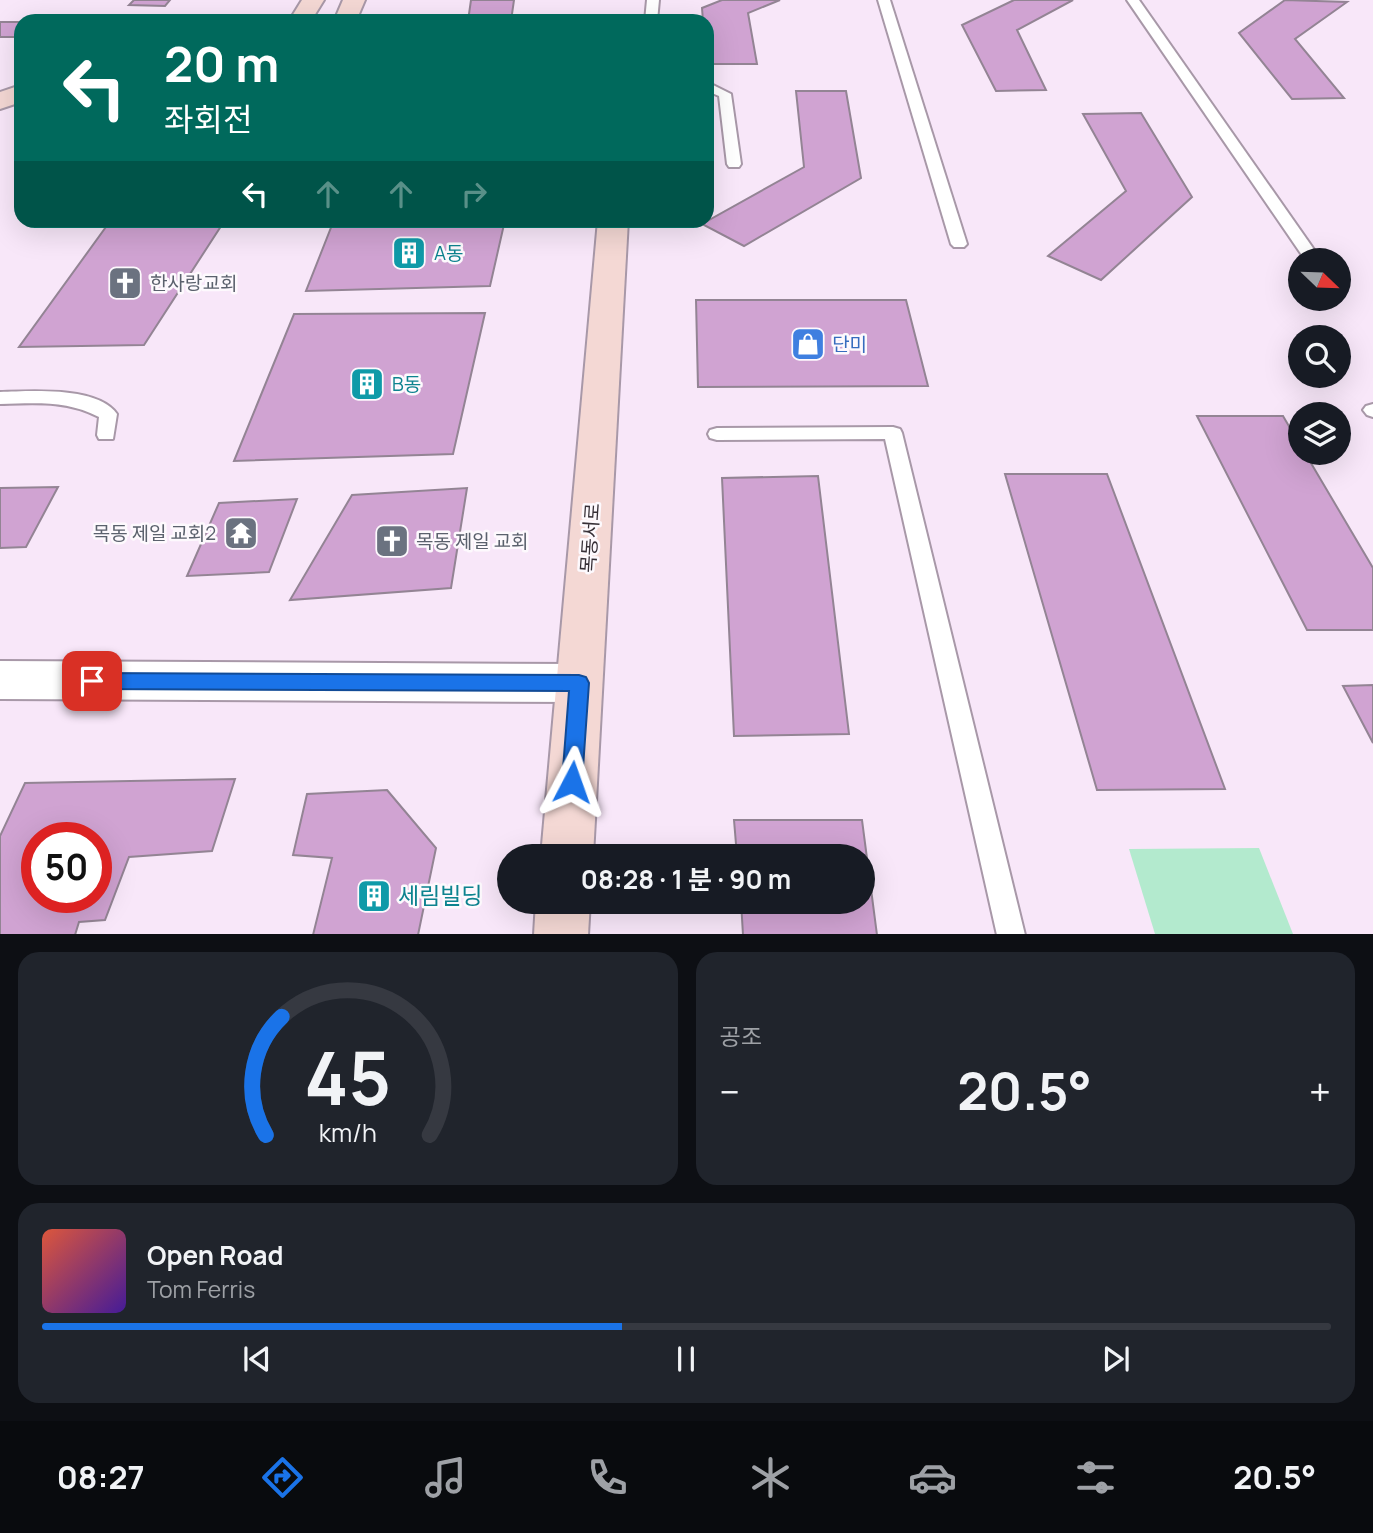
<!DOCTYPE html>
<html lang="ko">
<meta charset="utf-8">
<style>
body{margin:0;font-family:Manrope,"Noto Sans KR",sans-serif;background:#20242c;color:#f1f3f6;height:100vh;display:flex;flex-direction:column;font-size:26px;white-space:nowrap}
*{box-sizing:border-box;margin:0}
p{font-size:23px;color:#9ea1a6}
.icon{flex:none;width:38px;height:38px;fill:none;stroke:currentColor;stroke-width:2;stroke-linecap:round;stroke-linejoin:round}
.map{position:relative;height:934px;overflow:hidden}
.drawer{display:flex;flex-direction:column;gap:18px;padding:18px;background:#0d0f14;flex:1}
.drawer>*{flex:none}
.hud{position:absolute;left:14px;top:14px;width:700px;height:214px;border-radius:21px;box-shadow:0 7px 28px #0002;background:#00695c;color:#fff;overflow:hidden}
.needle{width:46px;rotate:113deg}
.buttons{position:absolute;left:1288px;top:248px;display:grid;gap:14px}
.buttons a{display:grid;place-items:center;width:63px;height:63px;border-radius:50%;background:#171b24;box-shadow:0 7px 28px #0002;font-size:35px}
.speed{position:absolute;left:21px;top:822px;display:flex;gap:14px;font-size:35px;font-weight:700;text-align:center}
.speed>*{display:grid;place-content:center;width:91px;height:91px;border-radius:50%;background:#171b24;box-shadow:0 7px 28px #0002;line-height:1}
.speed .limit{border:10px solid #d22;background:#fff;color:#111}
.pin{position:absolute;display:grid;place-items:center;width:60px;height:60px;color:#fff;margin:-30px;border-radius:14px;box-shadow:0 4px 10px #0006}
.me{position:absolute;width:77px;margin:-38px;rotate:4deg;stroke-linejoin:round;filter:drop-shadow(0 0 5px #0008)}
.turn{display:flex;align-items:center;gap:24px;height:147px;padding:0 35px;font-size:32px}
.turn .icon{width:91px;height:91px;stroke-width:2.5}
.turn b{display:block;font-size:49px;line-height:60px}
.lanes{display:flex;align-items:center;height:66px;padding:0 35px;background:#0003;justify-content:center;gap:35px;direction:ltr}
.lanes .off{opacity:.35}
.big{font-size:52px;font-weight:700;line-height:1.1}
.drawer .card{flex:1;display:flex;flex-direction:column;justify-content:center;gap:10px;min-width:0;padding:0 24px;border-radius:21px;background:#20242c}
.drawer .dial{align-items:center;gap:0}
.dial svg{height:182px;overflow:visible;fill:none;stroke:#363941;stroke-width:7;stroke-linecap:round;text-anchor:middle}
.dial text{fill:#f1f3f6;stroke:none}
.song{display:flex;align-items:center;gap:21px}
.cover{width:84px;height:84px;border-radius:10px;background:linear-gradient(135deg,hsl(10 70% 55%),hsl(260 70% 35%))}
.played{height:7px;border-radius:4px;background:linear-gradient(90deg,#1a73e8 45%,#363941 45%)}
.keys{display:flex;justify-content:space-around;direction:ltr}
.heat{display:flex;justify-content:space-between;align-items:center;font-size:38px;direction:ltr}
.drawer .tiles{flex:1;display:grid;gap:18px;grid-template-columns:1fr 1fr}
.card:last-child{grid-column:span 2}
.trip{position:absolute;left:497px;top:844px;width:378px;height:70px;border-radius:35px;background:#171b24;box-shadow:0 7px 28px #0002;font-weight:700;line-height:70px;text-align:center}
.dock{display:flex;height:112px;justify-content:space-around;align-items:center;background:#090b0e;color:#9ea1a6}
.dock .icon{width:49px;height:49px}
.dock .on{color:#1a73e8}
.dock b{font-size:32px;color:#f1f3f6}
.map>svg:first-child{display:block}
.green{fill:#b3eace}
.building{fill:#d0a3d2;stroke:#938494;stroke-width:2;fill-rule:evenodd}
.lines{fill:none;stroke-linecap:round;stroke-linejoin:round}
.service-casing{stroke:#a898a8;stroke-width:4}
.tertiary-casing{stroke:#a898a8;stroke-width:4}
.secondary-casing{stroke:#a898a8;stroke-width:4}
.service{fill:#fff;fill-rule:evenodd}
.tertiary{fill:#fff;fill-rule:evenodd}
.secondary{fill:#f4d8d4;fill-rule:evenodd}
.route{fill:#1a73e8;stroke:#114b97;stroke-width:2}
.labels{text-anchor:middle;stroke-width:5;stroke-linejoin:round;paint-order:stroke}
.culture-label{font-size:19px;fill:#0d838f;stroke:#fdf9fd;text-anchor:start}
.worship-label{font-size:19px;fill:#5b616d;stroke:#fdf9fd;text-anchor:start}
.shop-label{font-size:19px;fill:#366cbe;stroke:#fdf9fd;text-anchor:start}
.street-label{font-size:19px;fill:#362f36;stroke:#fdf9fd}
.near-culture-label{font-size:23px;fill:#0d838f;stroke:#fdf9fd;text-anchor:start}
</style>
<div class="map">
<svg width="1373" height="935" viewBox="0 0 1373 935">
<rect width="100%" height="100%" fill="#f8e7f9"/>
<path class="green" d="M1259,848L1293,934H1155L1129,849Z"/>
<g class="building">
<path d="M134,0H170L165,6L129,5Z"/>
<path d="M471,0H514L511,21H468Z"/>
<path d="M722,0H780L748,13L757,64H709L707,21H703L702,8Z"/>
<path d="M1014,0H1073L1017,30L1046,90L996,91L962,25Z"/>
<path d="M1285,0L1347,2L1295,39L1344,98L1292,99L1239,33Z"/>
<rect x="0" y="22" width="21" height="15"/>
<path d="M796,91H846L861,178L744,246L702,224L804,167Z"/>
<path d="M1141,113L1192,197L1101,280L1048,256L1126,191L1083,114Z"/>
<path d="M111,220H225L144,345L19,347Z"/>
<path d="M334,220H505L490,286L306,291Z"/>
<path d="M696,300H906L928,386L698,387Z"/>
<path d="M485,313L453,454L234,461L294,314Z"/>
<path d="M1197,416H1283L1300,445V453H1305L1373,568V630H1307Z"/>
<path d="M1005,474H1107L1225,789L1097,790Z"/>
<path d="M818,476L849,734L734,736L722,478Z"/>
<path d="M58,487L26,547L0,548V488Z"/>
<path d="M467,488L451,588L290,600L352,495Z"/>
<path d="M297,499L269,572L187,576L219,503Z"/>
<path d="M1373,685V743L1343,686Z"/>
<path d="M235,779L212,851L129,857L105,920L79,922L75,935H0V836L25,783ZM37,838H96V898H37Z"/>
<path d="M387,790L436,848L418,935H313L332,858L293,855L307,794Z"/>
<path d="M734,820H862L877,935H743L741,901H863V856H737Z"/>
</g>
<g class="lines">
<g class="service-casing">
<g id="service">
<path d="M647,0H659L657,21H645Z"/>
<path d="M878,0H890L967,244L964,247H954L951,244Z"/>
<path d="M1127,0H1139L1322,261H1306Z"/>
<path d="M707,82L731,94L741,164L739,167H729L727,164L719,96L707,91Z"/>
<path d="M0,392C30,391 98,386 117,414L113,439H99L97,435L99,417C67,400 35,403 0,404Z"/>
<path d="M1373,404V417L1367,415L1363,410L1366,406Z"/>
<path d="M893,427L900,429L902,433L1025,935H997L885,439L717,440L710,438L708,434L710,430L717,428Z"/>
</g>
</g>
<g class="tertiary-casing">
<path id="tertiary" d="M0,661L579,664L595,669L602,683L595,697L579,702L0,699Z"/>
</g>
<g class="secondary-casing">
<g id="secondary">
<path d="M302,0H324L311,21H289Z"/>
<path d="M343,0H365L356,21H334Z"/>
<path d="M21,85V102L0,109V92Z"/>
<path d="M598,220H628L593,856H541Z"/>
<path d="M536,901H590L588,935H534Z"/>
</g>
</g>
<use href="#service" class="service"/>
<use href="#tertiary" class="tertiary"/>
<use href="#secondary" class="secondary"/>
</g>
<path class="route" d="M92,673L579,675L586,677L589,683L582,782L579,788L572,791L565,788L562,782L569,691L92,689L85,687L82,681L85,675Z"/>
<defs>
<g id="building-square" transform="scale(1.75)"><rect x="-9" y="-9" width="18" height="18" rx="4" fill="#0f9aa8" stroke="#fdf9fd"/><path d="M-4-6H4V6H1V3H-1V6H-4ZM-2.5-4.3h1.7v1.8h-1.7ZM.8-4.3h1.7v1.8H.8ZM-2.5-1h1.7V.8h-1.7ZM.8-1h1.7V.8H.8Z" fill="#fff"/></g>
<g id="church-square" transform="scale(1.75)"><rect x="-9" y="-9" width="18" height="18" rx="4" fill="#6b7280" stroke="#fdf9fd"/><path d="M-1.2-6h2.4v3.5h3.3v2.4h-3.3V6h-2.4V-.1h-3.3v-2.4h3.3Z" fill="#fff"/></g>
<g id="shop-square" transform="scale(1.75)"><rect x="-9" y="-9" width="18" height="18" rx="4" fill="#3f7fe0" stroke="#fdf9fd"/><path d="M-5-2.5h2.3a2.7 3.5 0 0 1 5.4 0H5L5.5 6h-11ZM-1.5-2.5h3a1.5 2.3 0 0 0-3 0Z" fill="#fff"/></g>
<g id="temple-square" transform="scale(1.75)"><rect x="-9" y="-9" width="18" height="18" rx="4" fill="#6b7280" stroke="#fdf9fd"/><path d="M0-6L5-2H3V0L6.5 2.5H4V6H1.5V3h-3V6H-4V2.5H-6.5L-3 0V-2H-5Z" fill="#fff"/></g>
</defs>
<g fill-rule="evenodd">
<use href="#building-square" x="409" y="253"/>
<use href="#church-square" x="125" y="283"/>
<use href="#shop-square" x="808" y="344"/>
<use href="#building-square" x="367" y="384"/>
<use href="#temple-square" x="241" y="533"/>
<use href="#church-square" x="392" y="541"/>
<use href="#building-square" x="374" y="896"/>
</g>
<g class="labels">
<g class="culture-label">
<text x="434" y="260">A동</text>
<text x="392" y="391">B동</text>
</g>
<g class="worship-label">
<text x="150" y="290">한사랑교회</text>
<text x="216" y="540" text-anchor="end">목동 제일 교회2</text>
<text x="416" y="548">목동 제일 교회</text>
</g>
<g class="shop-label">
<text x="832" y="351">단미</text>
</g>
<g class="street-label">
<text transform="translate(590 538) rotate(-86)" y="7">목동서로</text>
</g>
<g class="near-culture-label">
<text x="398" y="904">세림빌딩</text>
</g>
</g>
</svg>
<div class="buttons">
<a><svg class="needle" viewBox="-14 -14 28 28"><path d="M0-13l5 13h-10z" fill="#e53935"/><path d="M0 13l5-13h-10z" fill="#9ea1a6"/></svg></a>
<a><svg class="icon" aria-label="search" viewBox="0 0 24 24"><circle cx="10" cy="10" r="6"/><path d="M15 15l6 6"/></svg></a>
<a><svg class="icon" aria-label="layers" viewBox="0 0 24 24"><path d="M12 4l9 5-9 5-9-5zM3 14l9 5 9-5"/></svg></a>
</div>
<div class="speed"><div class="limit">50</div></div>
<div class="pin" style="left:92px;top:681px;background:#d93025"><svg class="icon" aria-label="arrive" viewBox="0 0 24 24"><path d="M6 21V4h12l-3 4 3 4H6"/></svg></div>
<svg class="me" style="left:572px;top:782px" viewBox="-20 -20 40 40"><path d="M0-17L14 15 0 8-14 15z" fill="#1a73e8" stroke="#fff" stroke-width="4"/></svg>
<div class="trip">08:28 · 1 분 · 90 m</div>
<div class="hud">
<div class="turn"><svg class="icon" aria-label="left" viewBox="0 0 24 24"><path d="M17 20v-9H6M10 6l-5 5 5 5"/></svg><div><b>20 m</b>좌회전</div></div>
<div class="lanes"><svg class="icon" aria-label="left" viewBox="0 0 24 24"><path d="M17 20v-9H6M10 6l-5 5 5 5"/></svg><svg class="icon off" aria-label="ahead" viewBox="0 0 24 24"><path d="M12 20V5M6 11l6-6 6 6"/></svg><svg class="icon off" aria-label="ahead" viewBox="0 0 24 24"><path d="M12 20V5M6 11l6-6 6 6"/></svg><svg class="icon off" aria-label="right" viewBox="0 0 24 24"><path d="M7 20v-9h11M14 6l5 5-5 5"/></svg></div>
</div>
</div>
<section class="drawer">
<div class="tiles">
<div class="card dial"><svg viewBox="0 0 100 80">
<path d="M14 69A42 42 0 1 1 86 69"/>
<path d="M14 69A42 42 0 0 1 21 17" stroke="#1a73e8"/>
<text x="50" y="56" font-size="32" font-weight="700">45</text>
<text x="50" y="72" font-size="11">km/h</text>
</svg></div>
<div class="card"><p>공조</p>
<div class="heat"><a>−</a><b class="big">20.5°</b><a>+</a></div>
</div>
<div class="card">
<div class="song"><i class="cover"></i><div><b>Open Road</b><p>Tom Ferris</p></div></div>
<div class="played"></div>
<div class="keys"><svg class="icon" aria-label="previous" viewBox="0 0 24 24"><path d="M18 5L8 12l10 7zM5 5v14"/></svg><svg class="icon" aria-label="pause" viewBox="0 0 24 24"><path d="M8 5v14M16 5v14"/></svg><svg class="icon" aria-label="next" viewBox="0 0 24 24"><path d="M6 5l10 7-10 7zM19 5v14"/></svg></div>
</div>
</div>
</section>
<nav class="dock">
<b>08:27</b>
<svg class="icon on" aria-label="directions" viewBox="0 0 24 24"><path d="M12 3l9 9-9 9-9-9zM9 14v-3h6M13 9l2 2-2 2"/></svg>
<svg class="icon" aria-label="music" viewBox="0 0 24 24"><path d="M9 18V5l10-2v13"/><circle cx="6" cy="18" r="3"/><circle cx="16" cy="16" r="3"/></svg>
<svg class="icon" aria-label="phone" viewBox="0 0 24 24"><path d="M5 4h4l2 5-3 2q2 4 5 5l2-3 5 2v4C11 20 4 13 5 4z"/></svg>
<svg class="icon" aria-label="climate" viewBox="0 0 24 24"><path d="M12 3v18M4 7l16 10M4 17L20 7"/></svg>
<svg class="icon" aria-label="car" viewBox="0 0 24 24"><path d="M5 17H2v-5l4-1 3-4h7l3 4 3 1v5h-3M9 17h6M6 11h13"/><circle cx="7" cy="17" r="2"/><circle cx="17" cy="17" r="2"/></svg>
<svg class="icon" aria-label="filters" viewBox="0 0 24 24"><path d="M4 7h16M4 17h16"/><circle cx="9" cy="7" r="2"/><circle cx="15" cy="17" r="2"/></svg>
<b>20.5°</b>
</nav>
